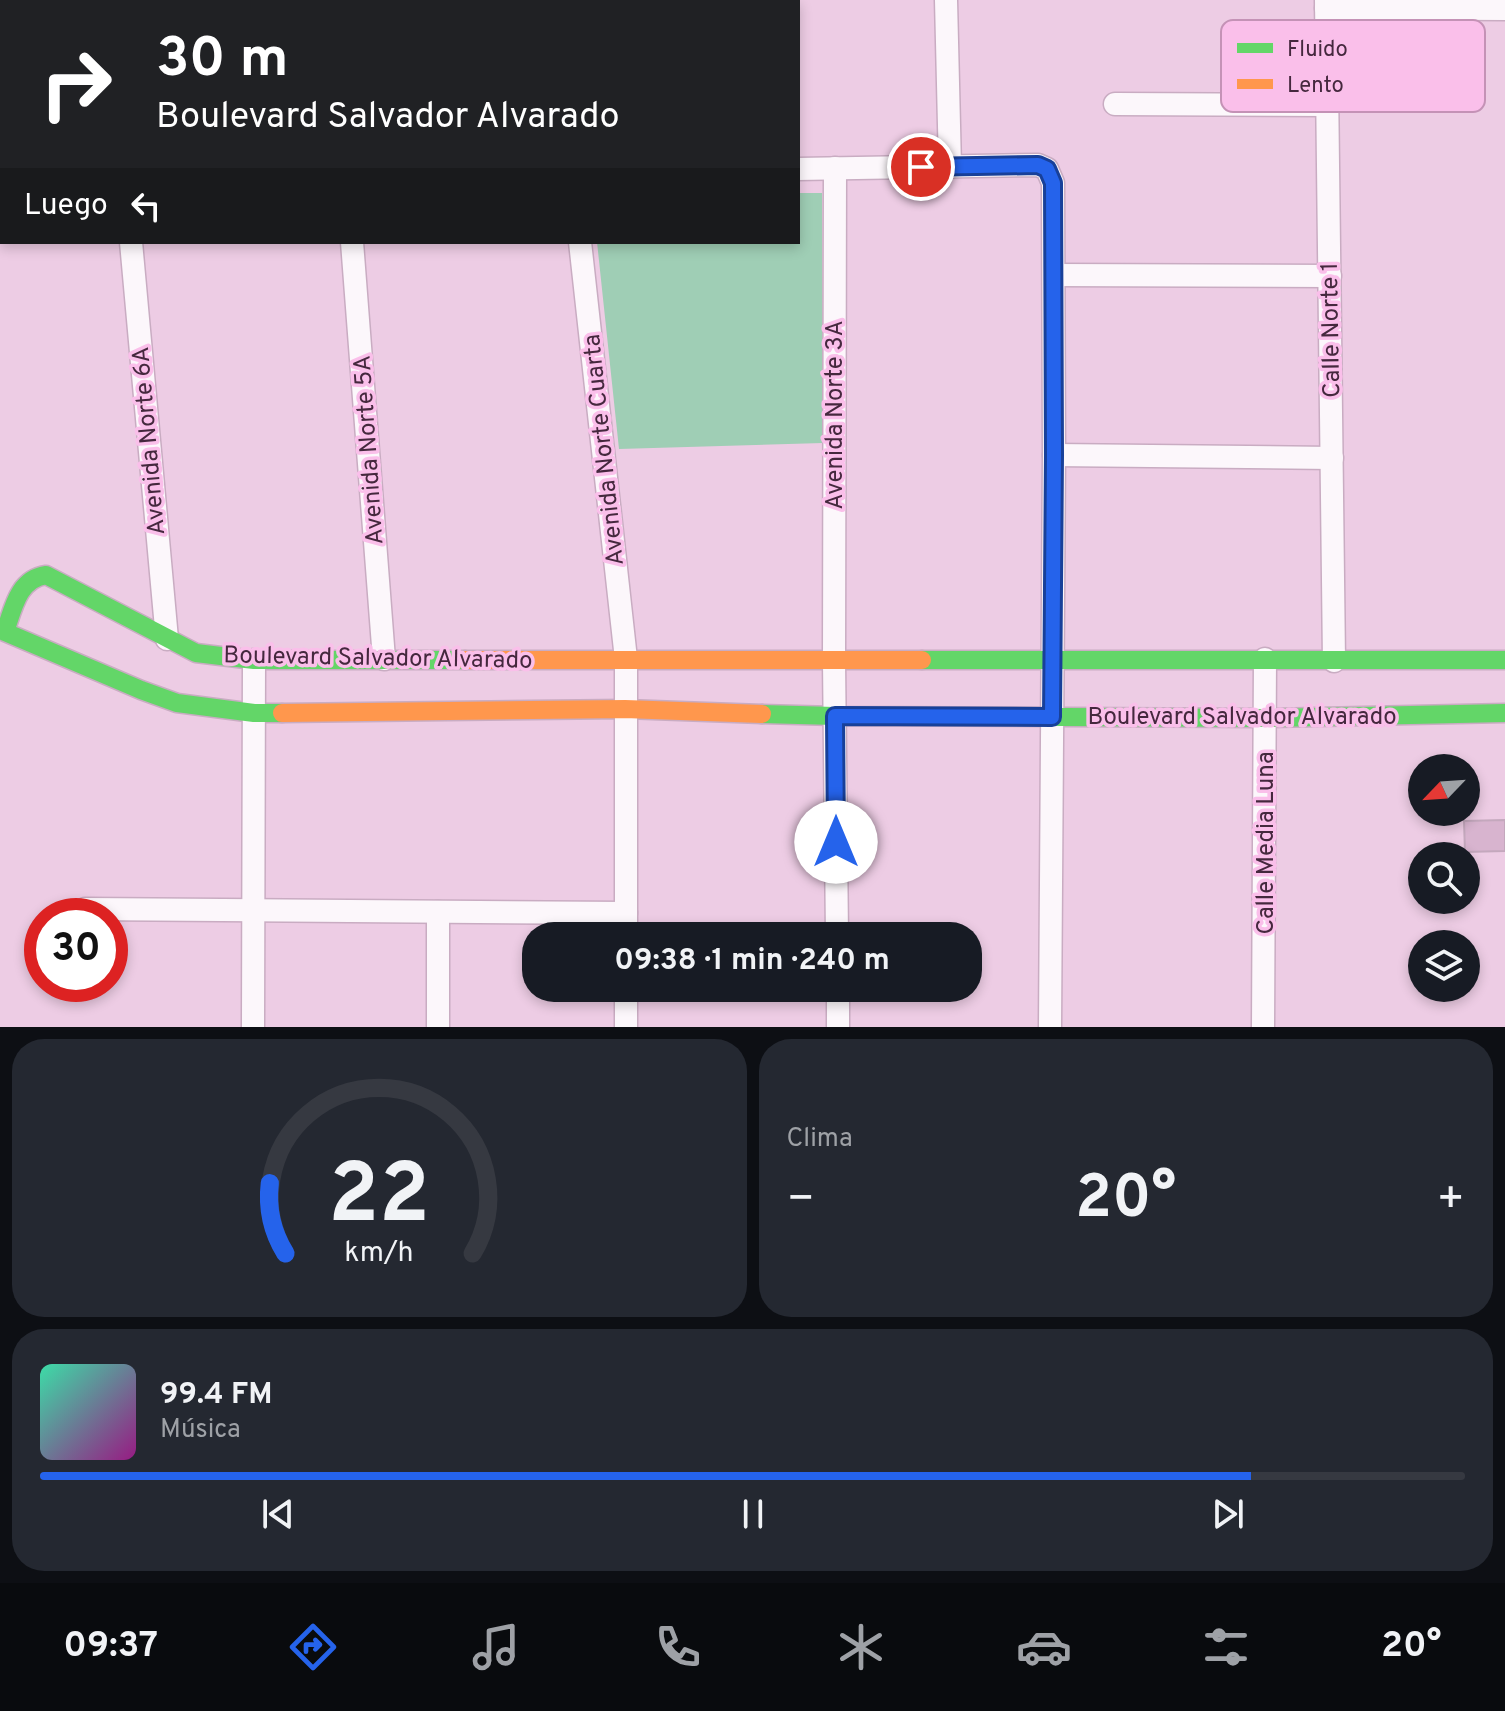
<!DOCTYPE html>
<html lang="es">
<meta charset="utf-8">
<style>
body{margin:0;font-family:Overpass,sans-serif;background:#242831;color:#f1f3f6;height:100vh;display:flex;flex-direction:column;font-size:30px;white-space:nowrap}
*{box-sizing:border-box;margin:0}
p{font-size:26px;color:#9ea1a6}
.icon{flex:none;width:44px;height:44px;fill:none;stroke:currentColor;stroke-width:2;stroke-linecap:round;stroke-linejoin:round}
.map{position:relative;height:1027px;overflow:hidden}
.side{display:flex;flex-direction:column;gap:12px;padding:12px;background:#0d0f14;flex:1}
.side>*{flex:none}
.hud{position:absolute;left:0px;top:0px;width:800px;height:244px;box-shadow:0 4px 12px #0003;background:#202124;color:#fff;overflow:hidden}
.needle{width:52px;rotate:245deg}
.tools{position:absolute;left:1408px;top:754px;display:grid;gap:16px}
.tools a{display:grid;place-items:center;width:72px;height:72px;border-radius:50%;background:#171b24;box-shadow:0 4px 12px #0003;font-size:40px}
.speed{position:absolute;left:24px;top:898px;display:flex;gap:16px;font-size:40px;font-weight:700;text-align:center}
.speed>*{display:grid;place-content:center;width:104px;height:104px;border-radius:50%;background:#171b24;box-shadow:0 4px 12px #0003;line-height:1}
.speed .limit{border:12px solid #d22;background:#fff;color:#111}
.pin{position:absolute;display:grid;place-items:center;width:68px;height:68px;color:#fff;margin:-34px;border:4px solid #fff;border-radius:50%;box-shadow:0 2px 8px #0007}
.me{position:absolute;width:88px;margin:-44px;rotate:0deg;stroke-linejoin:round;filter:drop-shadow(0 0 6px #0008)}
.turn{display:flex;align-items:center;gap:28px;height:168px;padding:0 24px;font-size:36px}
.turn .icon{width:104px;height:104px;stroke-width:2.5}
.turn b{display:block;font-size:56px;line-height:68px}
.then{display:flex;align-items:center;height:76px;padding:0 24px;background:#0003;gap:16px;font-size:30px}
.big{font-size:60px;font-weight:700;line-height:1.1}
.side .widget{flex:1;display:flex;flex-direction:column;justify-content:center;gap:12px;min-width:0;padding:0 28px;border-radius:32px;background:#242831}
.side .dial{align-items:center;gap:0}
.dial svg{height:208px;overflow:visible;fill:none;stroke:#363941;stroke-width:7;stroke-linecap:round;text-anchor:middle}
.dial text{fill:#f1f3f6;stroke:none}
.song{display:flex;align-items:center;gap:24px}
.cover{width:96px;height:96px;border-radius:12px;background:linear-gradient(135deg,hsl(160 70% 55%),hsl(310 70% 35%))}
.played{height:8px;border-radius:4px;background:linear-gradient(90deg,#2563eb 85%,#363941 85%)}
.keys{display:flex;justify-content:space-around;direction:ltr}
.heat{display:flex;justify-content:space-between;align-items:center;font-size:44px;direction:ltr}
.side .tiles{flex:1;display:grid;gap:12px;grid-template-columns:1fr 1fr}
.widget:last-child{grid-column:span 2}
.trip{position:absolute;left:522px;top:922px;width:460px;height:80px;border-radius:32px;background:#171b24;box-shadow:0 4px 12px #0003;font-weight:700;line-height:80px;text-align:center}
.tabs{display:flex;height:128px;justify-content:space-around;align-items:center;background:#090b0e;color:#9ea1a6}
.tabs .icon{width:56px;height:56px}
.tabs .on{color:#2563eb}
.tabs b{font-size:36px;color:#f1f3f6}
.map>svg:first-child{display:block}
.green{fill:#9fceb5}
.building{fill:#d8b4cf;stroke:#c4a8bd;stroke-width:2}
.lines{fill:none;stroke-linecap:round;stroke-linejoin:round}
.street-casing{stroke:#c9acc2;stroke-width:25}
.fast-casing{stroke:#c9acc2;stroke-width:21}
.slow-casing{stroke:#c9acc2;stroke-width:21}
.street{stroke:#fcf7fb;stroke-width:22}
.fast{stroke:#63d668;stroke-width:18}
.slow{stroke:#ff974d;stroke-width:18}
.route-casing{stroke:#184099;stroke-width:20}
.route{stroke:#2563eb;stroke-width:14}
.labels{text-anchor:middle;stroke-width:7;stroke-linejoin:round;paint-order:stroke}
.street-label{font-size:24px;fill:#45283e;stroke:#fabfea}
.key{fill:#fabfea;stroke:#c492b6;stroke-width:2}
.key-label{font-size:22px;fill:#45283e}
</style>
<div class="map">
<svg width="1505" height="1027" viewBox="0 0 1505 1027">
<rect width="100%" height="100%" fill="#edcce4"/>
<path class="green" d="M798,193H822L823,443L619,449L597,242H798Z"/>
<path class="building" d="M1505,820V851L1465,852L1464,821Z"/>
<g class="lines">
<g class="street-casing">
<g id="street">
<path d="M108,0V2"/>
<path d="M335,0V2"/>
<path d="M559,0V2"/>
<path d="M754,0V2"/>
<path d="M946,0L950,167"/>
<path d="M1326,0L1334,661"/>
<path d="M1326,8L1505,9"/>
<path d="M1115,104L1327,105"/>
<path d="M835,168L834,661L837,936"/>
<path d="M798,169L1038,165L1047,169L1053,183L1054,455L1050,1027"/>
<path d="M131,242L167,639"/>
<path d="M352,242L384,659"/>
<path d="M580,242L626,659V936"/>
<path d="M1054,275L1330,276"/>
<path d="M1054,455L1332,458"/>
<path d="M85,909L626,913"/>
<path d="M438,912V1027"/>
<path d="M626,988V1027"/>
<path d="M838,988V1027"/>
<path d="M253,1027L254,660"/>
<path d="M1263,1027L1265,659"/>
</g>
</g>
<g class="fast-casing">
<g id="fast">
<path d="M922,660H1505"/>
<path d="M282,713H254L177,703L141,690L5,632C13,609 18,579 46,575L196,653L254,660H465"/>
<path d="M762,714L835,716L1266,718L1505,713"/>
</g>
</g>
<g class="slow-casing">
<g id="slow">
<path d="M465,660H922"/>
<path d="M282,713L625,709L762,714"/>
</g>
</g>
<use href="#street" class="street"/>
<use href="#fast" class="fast"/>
<use href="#slow" class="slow"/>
</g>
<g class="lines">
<g class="route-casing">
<path id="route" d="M836,842L835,716L1052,717L1054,455L1053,183L1047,169L1038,165L921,167"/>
</g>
<use href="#route" class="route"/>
</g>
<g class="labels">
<g class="street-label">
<text transform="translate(1330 330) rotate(-91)" y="8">Calle Norte 1</text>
<text transform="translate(834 415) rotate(-90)" y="8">Avenida Norte 3A</text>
<text transform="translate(148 441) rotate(-95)" y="8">Avenida Norte 6A</text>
<text transform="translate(368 450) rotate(-94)" y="8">Avenida Norte 5A</text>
<text transform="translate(603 450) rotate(-96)" y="8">Avenida Norte Cuarta</text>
<text transform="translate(378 657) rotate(1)" y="8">Boulevard Salvador Alvarado</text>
<text x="1242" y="724">Boulevard Salvador Alvarado</text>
<text transform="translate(1265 843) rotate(-90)" y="8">Calle Media Luna</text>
</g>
</g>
<rect x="1221" y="20" width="264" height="92" rx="12" class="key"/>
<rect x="1237" y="43" width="36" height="10" fill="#63d668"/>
<rect x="1237" y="79" width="36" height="10" fill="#ff974d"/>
<g class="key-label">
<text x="1287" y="56">Fluido</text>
<text x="1287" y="92">Lento</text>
</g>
</svg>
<div class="tools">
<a><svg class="needle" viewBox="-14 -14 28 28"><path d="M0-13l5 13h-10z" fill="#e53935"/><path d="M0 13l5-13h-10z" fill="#9ea1a6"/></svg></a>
<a><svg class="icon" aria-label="search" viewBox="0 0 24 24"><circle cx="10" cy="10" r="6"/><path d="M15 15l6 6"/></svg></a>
<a><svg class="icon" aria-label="layers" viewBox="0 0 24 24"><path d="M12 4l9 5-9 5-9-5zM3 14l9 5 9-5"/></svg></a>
</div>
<div class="speed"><div class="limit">30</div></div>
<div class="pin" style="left:921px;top:167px;background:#d93025"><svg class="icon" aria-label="arrive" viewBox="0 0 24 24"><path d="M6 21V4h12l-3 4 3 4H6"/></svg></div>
<svg class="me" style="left:836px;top:842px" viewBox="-20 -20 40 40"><circle r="19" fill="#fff"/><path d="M0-13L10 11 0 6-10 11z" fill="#2563eb"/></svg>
<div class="trip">09:38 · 1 min · 240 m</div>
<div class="hud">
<div class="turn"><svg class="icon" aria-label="right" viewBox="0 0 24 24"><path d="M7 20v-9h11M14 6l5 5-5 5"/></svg><div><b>30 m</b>Boulevard Salvador Alvarado</div></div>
<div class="then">Luego<svg class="icon" aria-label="left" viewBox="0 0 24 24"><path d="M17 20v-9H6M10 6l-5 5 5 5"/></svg></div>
</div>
</div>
<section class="side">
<div class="tiles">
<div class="widget dial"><svg viewBox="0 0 100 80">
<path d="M14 69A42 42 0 1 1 86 69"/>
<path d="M14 69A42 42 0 0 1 8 42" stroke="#2563eb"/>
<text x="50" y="56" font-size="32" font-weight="700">22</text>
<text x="50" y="72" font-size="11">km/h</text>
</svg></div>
<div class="widget"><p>Clima</p>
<div class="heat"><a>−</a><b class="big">20°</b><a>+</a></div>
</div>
<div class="widget">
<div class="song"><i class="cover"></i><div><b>99.4 FM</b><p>Música</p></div></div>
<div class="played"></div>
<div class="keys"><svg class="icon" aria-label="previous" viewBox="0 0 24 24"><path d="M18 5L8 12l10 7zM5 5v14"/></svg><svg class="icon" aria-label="pause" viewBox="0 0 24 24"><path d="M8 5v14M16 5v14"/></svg><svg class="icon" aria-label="next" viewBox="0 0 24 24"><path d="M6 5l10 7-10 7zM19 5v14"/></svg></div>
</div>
</div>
</section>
<nav class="tabs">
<b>09:37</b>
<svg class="icon on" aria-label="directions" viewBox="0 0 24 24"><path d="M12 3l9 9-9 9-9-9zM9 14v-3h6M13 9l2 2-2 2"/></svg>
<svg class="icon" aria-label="music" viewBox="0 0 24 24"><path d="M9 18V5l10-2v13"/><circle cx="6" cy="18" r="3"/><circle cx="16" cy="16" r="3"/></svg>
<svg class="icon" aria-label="phone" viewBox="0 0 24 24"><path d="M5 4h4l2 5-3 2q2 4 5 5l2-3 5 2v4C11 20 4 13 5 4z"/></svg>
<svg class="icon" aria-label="climate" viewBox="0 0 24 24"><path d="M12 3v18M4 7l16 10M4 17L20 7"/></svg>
<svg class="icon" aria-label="car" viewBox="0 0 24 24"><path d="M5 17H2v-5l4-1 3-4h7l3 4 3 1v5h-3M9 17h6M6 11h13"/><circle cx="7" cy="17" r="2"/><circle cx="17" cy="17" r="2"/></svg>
<svg class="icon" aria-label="filters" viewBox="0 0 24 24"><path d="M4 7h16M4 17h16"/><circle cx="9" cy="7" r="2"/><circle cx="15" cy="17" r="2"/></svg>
<b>20°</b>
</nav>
